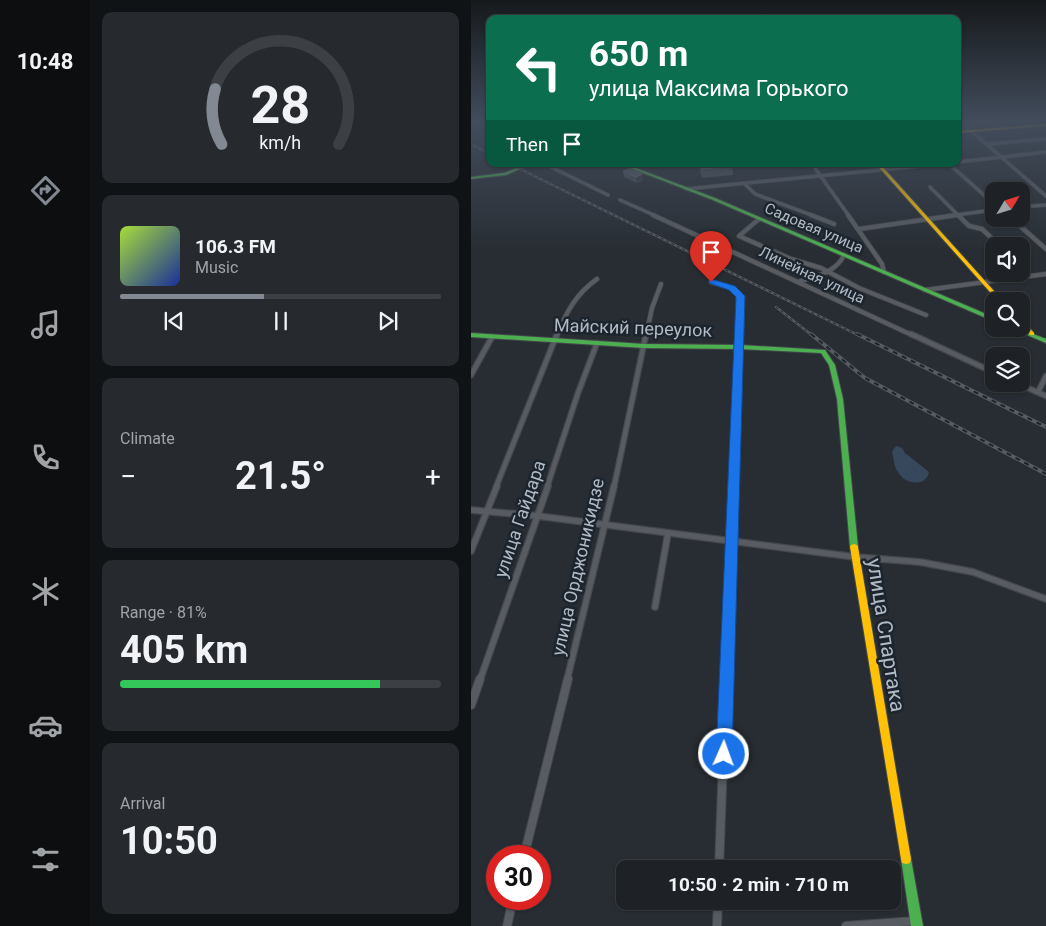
<!DOCTYPE html>
<meta charset="utf-8">
<style>
body{margin:0;font-family:Roboto,sans-serif;background:#262a2e;color:#f1f3f6;height:100vh;display:flex;flex-direction:column;font-size:19px;white-space:nowrap}
*{box-sizing:border-box;margin:0}
p{font-size:16px;color:#a1a4a7}
.icon{flex:none;width:28px;height:28px;fill:none;stroke:currentColor;stroke-width:2;stroke-linecap:round;stroke-linejoin:round}
.map{position:relative;flex:1;overflow:hidden}
.side{display:flex;flex-direction:column;gap:12px;padding:12px;background:#101315;width:381px}
.side>*{flex:none}
.top-card{position:absolute;left:15px;top:15px;width:475px;height:152px;border-radius:10px;box-shadow:0 1px 4px #0004,0 0 0 1px #3c3f43;background:#0b6e4f;color:#fff;overflow:hidden}
.needle{width:32px;rotate:52deg}
.tools{position:absolute;left:514px;top:182px;display:grid;gap:10px}
.tools a{display:grid;place-items:center;width:45px;height:45px;border-radius:10px;background:#1e2226;box-shadow:0 1px 4px #0004,0 0 0 1px #3c3f43;font-size:25px}
.speed{position:absolute;left:15px;top:845px;display:flex;gap:10px;font-size:25px;font-weight:700;text-align:center}
.speed>*{display:grid;place-content:center;width:65px;height:65px;border-radius:50%;background:#1e2226;box-shadow:0 1px 4px #0004,0 0 0 1px #3c3f43;line-height:1}
.speed .limit{border:8px solid #d22;background:#fff;color:#111}
.pin{position:absolute;display:grid;place-items:center;width:42px;height:42px;color:#fff;margin:-51px -21px;border-radius:50% 50% 50% 0;rotate:-45deg;box-shadow:0 0 5px #0007}
.pin .icon{rotate:45deg}
.me{position:absolute;width:55px;margin:-28px;rotate:2deg;stroke-linejoin:round;filter:drop-shadow(0 0 4px #0008)}
.turn{display:flex;align-items:center;gap:18px;height:105px;padding:0 20px;font-size:22px}
.turn .icon{width:65px;height:65px;stroke-width:2.5}
.turn b{display:block;font-size:35px;line-height:42px}
.then{display:flex;align-items:center;height:48px;padding:0 20px;background:#0003;gap:10px;font-size:19px}
.big{font-size:38px;font-weight:700;line-height:1.1}
.side .tile{flex:1;display:flex;flex-direction:column;justify-content:center;gap:8px;min-width:0;padding:0 18px;border-radius:10px;background:#262a2e}
.side .dial{align-items:center;gap:0}
.dial svg{height:130px;overflow:visible;fill:none;stroke:#3c3f43;stroke-width:7;stroke-linecap:round;text-anchor:middle}
.dial text{fill:#f1f3f6;stroke:none}
.song{display:flex;align-items:center;gap:15px}
.cover{width:60px;height:60px;border-radius:8px;background:linear-gradient(135deg,hsl(80 70% 55%),hsl(230 70% 35%))}
.played{height:5px;border-radius:2px;background:linear-gradient(90deg,#828992 45%,#3c3f43 45%)}
.keys{display:flex;justify-content:space-around;direction:ltr}
.heat{display:flex;justify-content:space-between;align-items:center;font-size:28px;direction:ltr}
.charge{height:8px;border-radius:4px;background:linear-gradient(90deg,#34c759 81%,#3c3f43 0)}
.trip{position:absolute;left:145px;top:860px;width:285px;height:50px;border-radius:10px;background:#1e2226;box-shadow:0 1px 4px #0004,0 0 0 1px #3c3f43;font-weight:700;line-height:50px;text-align:center}
main{display:flex;flex:1;min-height:0}
.menu{display:flex;flex-direction:column;width:90px;justify-content:space-around;align-items:center;background:#0c0e0f;color:#a1a4a7}
.menu .icon{width:35px;height:35px}
.menu .selected{color:#828992}
.menu b{font-size:22px;color:#f1f3f6}
.map>svg:first-child{display:block}
.water{fill:#37485d}
.lines{fill:none;stroke-linecap:round;stroke-linejoin:round}
.street-far4-casing{stroke:#44484c;stroke-width:4.5}
.street-far3-casing{stroke:#44484c;stroke-width:5.5}
.street-far2-casing{stroke:#44484c;stroke-width:7}
.street-far1-casing{stroke:#44484c;stroke-width:8}
.street-casing{stroke:#44484c;stroke-width:10}
.fast-casing{stroke:#44484c;stroke-width:2}
.slow-casing{stroke:#44484c;stroke-width:2}
.street-far4{stroke:#585c62;stroke-width:3}
.street-far3{stroke:#585c62;stroke-width:4}
.street-far2{stroke:#585c62;stroke-width:4.5}
.street-far1{stroke:#585c62;stroke-width:5.5}
.street{stroke:#585c62;stroke-width:8}
.fast{fill:#4caf50;fill-rule:evenodd}
.slow{fill:#ffc107;fill-rule:evenodd}
.rail-far1-casing{stroke:#575a5f;stroke-width:2.5}
.rail-casing{stroke:#575a5f;stroke-width:4}
.rail-far1{stroke:#1c242e;stroke-width:1;stroke-dasharray:3;stroke-linecap:butt}
.rail{stroke:#1c242e;stroke-width:2;stroke-dasharray:5;stroke-linecap:butt}
.wall{fill:#484d53}
.shaded-wall{fill:#363b41}
.building{fill:#53595f;stroke:#62686f}
.route{fill:#1a73e8;stroke:#114b97}
.labels{text-anchor:middle;stroke-width:5;stroke-linejoin:round;paint-order:stroke}
.far-street-label{font-size:15px;fill:#b2bac5;stroke:#1c242e}
.street-label{font-size:18px;fill:#b2bac5;stroke:#1c242e}
.near-street-label{font-size:21px;fill:#b2bac5;stroke:#1c242e}
</style>
<main>
<nav class="menu">
<b>10:48</b>
<svg class="icon selected" aria-label="directions" viewBox="0 0 24 24"><path d="M12 3l9 9-9 9-9-9zM9 14v-3h6M13 9l2 2-2 2"/></svg>
<svg class="icon" aria-label="music" viewBox="0 0 24 24"><path d="M9 18V5l10-2v13"/><circle cx="6" cy="18" r="3"/><circle cx="16" cy="16" r="3"/></svg>
<svg class="icon" aria-label="phone" viewBox="0 0 24 24"><path d="M5 4h4l2 5-3 2q2 4 5 5l2-3 5 2v4C11 20 4 13 5 4z"/></svg>
<svg class="icon" aria-label="climate" viewBox="0 0 24 24"><path d="M12 3v18M4 7l16 10M4 17L20 7"/></svg>
<svg class="icon" aria-label="car" viewBox="0 0 24 24"><path d="M5 17H2v-5l4-1 3-4h7l3 4 3 1v5h-3M9 17h6M6 11h13"/><circle cx="7" cy="17" r="2"/><circle cx="17" cy="17" r="2"/></svg>
<svg class="icon" aria-label="filters" viewBox="0 0 24 24"><path d="M4 7h16M4 17h16"/><circle cx="9" cy="7" r="2"/><circle cx="15" cy="17" r="2"/></svg>
</nav>
<section class="side">
<div class="tile dial"><svg viewBox="0 0 100 80">
<path d="M14 69A42 42 0 1 1 86 69"/>
<path d="M14 69A42 42 0 0 1 10 35" stroke="#828992"/>
<text x="50" y="56" font-size="32" font-weight="700">28</text>
<text x="50" y="72" font-size="11">km/h</text>
</svg></div>
<div class="tile">
<div class="song"><i class="cover"></i><div><b>106.3 FM</b><p>Music</p></div></div>
<div class="played"></div>
<div class="keys"><svg class="icon" aria-label="previous" viewBox="0 0 24 24"><path d="M18 5L8 12l10 7zM5 5v14"/></svg><svg class="icon" aria-label="pause" viewBox="0 0 24 24"><path d="M8 5v14M16 5v14"/></svg><svg class="icon" aria-label="next" viewBox="0 0 24 24"><path d="M6 5l10 7-10 7zM19 5v14"/></svg></div>
</div>
<div class="tile"><p>Climate</p>
<div class="heat"><a>−</a><b class="big">21.5°</b><a>+</a></div>
</div>
<div class="tile"><p>Range · 81%</p><b class="big">405 km</b><div class="charge"></div></div>
<div class="tile"><p>Arrival</p><b class="big">10:50</b></div>
</section>
<div class="map">
<svg width="575" height="926" viewBox="0 0 575 926">
<rect width="100%" height="100%" fill="#282d33"/>
<path class="water" d="M425,446L431,448L434,453L458,472C455,488 433,484 427,472C423,467 423,459 421,452Z"/>
<g class="lines">
<g class="street-far4-casing">
<g id="street-far4">
<path d="M490,122L575,196"/>
<path d="M517,144L575,139"/>
<path d="M486,162L575,152"/>
<path d="M74,164L137,195"/>
<path d="M341,164L378,216"/>
<path d="M478,164L522,203"/>
<path d="M274,184L284,194L343,216"/>
<path d="M459,187L488,216"/>
<path d="M215,189L470,164"/>
<path d="M149,200L185,216"/>
<path d="M550,207L575,205"/>
<path d="M477,216L522,210"/>
</g>
</g>
<g class="street-far3-casing">
<g id="street-far3">
<path d="M182,215L443,336"/>
<path d="M340,215L363,224"/>
<path d="M377,215L411,264L413,272"/>
<path d="M487,215L498,226L511,229L529,246"/>
<path d="M288,219L268,236L320,259L350,268L388,288L455,315"/>
<path d="M541,219L575,249"/>
<path d="M388,229L486,215"/>
<path d="M240,282L261,288L270,296L268,336"/>
<path d="M327,282C344,276 365,273 373,255"/>
<path d="M454,290L575,274"/>
<path d="M86,336C95,312 105,294 126,279"/>
<path d="M175,336L181,308L190,284"/>
</g>
</g>
<g class="street-far2-casing">
<g id="street-far2">
<path d="M440,334L522,372"/>
<path d="M0,375L21,337"/>
<path d="M548,384L575,396"/>
<path d="M567,392L575,376"/>
<path d="M25,487L86,334"/>
<path d="M76,487L107,393L126,343"/>
<path d="M143,487L175,334"/>
<path d="M263,487L269,334"/>
</g>
</g>
<g class="street-far1-casing">
<g id="street-far1">
<path d="M0,510L67,516L384,557L449,562L502,572L575,599"/>
<path d="M0,551L26,486"/>
<path d="M184,607L197,533"/>
<path d="M9,680L77,486"/>
<path d="M96,680L143,486"/>
<path d="M255,680L263,486"/>
</g>
</g>
<g class="street-casing">
<g id="street">
<path d="M0,705L9,679"/>
<path d="M53,856L97,679"/>
<path d="M248,869L255,679"/>
<path d="M36,926L42,899"/>
<path d="M246,926L247,901"/>
<path d="M375,926L444,921"/>
</g>
</g>
<g class="fast-casing">
<g id="fast">
<path d="M56,164H61L35,175L0,179V177L33,173Z"/>
<path d="M149,164H154L244,198L522,317V321L242,200Z"/>
<path d="M542,329H549L575,339V343Z"/>
<path d="M0,333L173,344L269,345L354,350L364,365L372,399L387,547L386,549L383,550L380,549L379,547L366,399L358,365L350,353L269,349L173,348L0,337Z"/>
<path d="M435,854L439,855L440,859L452,926H440L430,859L431,855Z"/>
</g>
</g>
<g class="slow-casing">
<g id="slow">
<path d="M575,124V126L486,133V131Z"/>
<path d="M405,164H409L532,301H527Z"/>
<path d="M550,320L552,321L563,333V335H559L550,325Z"/>
<path d="M383,544L386,545L387,547L440,859L439,863L435,864L431,863L430,859L379,547L380,545Z"/>
</g>
</g>
<use href="#street-far4" class="street-far4"/>
<use href="#street-far3" class="street-far3"/>
<use href="#street-far2" class="street-far2"/>
<use href="#street-far1" class="street-far1"/>
<use href="#street" class="street"/>
<use href="#fast" class="fast"/>
<use href="#slow" class="slow"/>
<g class="rail-far1-casing">
<g id="rail-far1">
<path d="M0,144L19,154"/>
<path d="M39,164L389,336"/>
<path d="M305,307L342,336"/>
</g>
</g>
<g class="rail-casing">
<g id="rail">
<path d="M340,334L394,378L575,474"/>
<path d="M386,334L575,427"/>
</g>
</g>
<use href="#rail-far1" class="rail-far1"/>
<use href="#rail" class="rail"/>
</g>
<g class="wall">
<path d="M229,164L261,166L262,175L231,178L229,171Z"/>
<path d="M158,169L172,181L166,183L153,177L152,171Z"/>
</g>
<path class="shaded-wall" d="M171,174L172,181L166,183L165,177Z"/>
<g class="building">
<path d="M229,164H260L261,166L231,169Z"/>
<path d="M158,169L171,174L165,177L152,171Z"/>
</g>
<linearGradient id="sky" x2="0" y2="1"><stop stop-color="#16191c"/><stop offset="0.48" stop-color="#424c5b"/><stop offset="1" stop-color="#424c5b" stop-opacity="0"/></linearGradient>
<rect width="575" height="252" fill="url(#sky)"/>
<path class="route" d="M240,279L264,286L274,296L261,754L259,759L253,762L247,759L245,754L265,297L258,290L238,283V280Z"/>
<g class="labels">
<g class="far-street-label">
<text transform="translate(343 228) rotate(23)" y="5">Садовая улица</text>
<text transform="translate(341 275) rotate(25)" y="5">Линейная улица</text>
</g>
<g class="street-label">
<text transform="translate(162 328) rotate(2)" y="6">Майский переулок</text>
<text transform="translate(49 519) rotate(-71)" y="6">улица Гайдара</text>
<text transform="translate(107 567) rotate(-77)" y="6">улица Орджоникидзе</text>
</g>
<g class="near-street-label">
<text transform="translate(415 635) rotate(81)" y="7">улица Спартака</text>
</g>
</g>
</svg>
<div class="tools">
<a><svg class="needle" viewBox="-14 -14 28 28"><path d="M0-13l5 13h-10z" fill="#e53935"/><path d="M0 13l5-13h-10z" fill="#a1a4a7"/></svg></a>
<a><svg class="icon" aria-label="sound" viewBox="0 0 24 24"><path d="M4 9h4l5-4v14l-5-4H4zM17 9q2 3 0 6"/></svg></a>
<a><svg class="icon" aria-label="search" viewBox="0 0 24 24"><circle cx="10" cy="10" r="6"/><path d="M15 15l6 6"/></svg></a>
<a><svg class="icon" aria-label="layers" viewBox="0 0 24 24"><path d="M12 4l9 5-9 5-9-5zM3 14l9 5 9-5"/></svg></a>
</div>
<div class="speed"><div class="limit">30</div></div>
<div class="pin" style="left:240px;top:282px;background:#d93025"><svg class="icon" aria-label="arrive" viewBox="0 0 24 24"><path d="M6 21V4h12l-3 4 3 4H6"/></svg></div>
<svg class="me" style="left:253px;top:754px" viewBox="-20 -20 40 40"><circle r="17" fill="#1a73e8" stroke="#fff" stroke-width="3"/><path d="M0-11L8 9 0 5-8 9z" fill="#fff"/></svg>
<div class="trip">10:50 · 2 min · 710 m</div>
<div class="top-card">
<div class="turn"><svg class="icon" aria-label="left" viewBox="0 0 24 24"><path d="M17 20v-9H6M10 6l-5 5 5 5"/></svg><div><b>650 m</b>улица Максима Горького</div></div>
<div class="then">Then<svg class="icon" aria-label="arrive" viewBox="0 0 24 24"><path d="M6 21V4h12l-3 4 3 4H6"/></svg></div>
</div>
</div>
</main>
